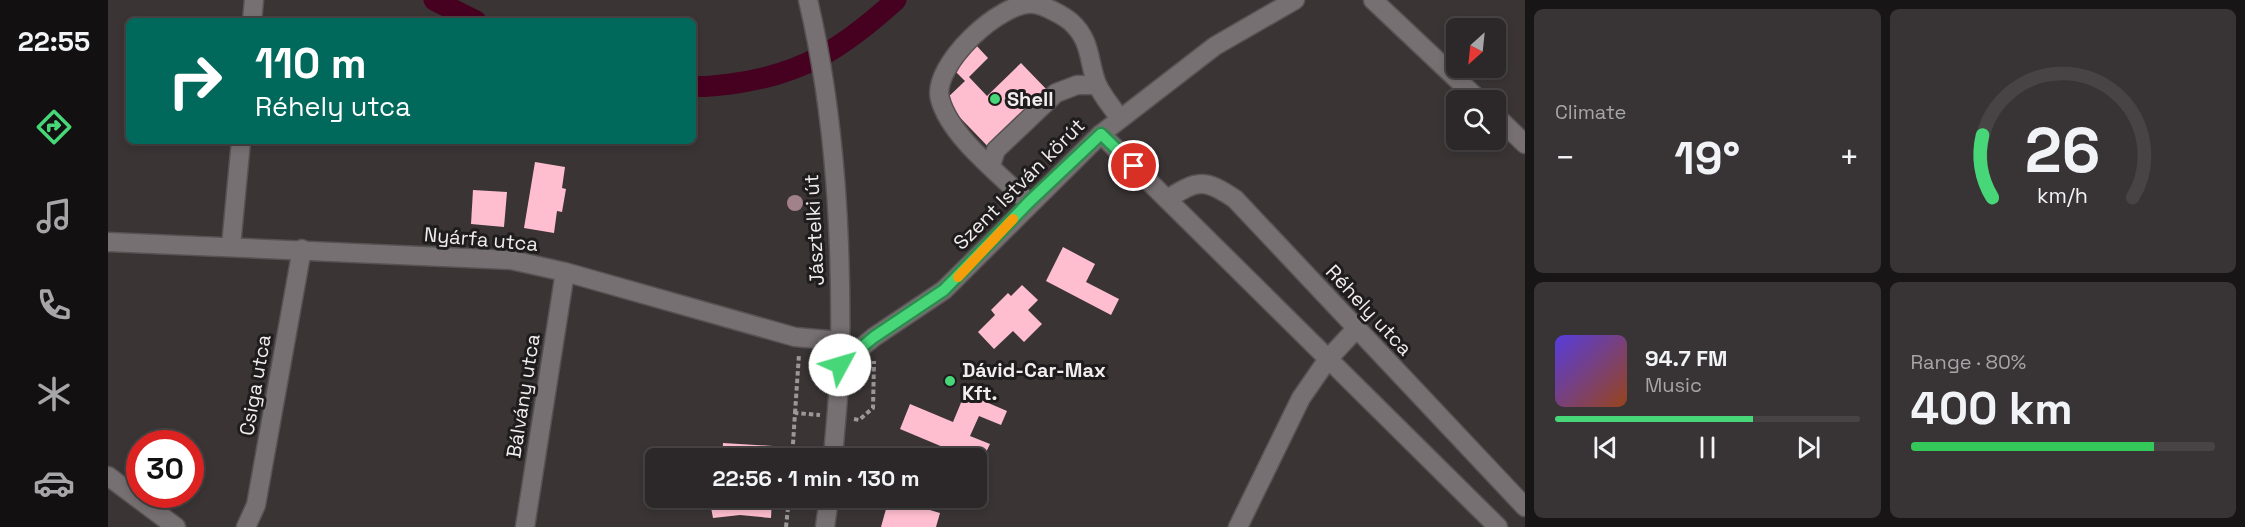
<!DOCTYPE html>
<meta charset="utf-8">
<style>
body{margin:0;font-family:"Space Grotesk",sans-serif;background:#383334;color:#f1f3f6;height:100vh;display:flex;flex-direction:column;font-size:22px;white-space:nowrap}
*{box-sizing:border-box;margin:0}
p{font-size:20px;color:#a6a5a8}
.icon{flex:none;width:33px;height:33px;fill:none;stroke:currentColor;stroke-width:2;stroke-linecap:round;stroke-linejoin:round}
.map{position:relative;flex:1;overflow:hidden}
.panel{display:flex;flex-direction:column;gap:9px;padding:9px;background:#181516;width:720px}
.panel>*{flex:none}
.banner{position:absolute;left:18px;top:18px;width:570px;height:126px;border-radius:9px;box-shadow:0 3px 9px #0003,0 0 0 2px #484445;background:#00695c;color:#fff;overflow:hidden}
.needle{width:39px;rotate:207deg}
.buttons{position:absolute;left:1338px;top:18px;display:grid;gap:12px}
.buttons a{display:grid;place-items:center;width:60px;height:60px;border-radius:9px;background:#2c2728;box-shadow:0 3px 9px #0003,0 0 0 2px #484445;font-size:30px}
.speed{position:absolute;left:18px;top:430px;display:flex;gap:12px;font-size:30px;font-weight:700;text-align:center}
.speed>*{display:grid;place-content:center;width:78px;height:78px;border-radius:50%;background:#2c2728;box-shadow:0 3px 9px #0003,0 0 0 2px #484445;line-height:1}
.speed .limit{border:9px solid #d22;background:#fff;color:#111}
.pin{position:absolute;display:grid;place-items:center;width:51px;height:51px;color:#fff;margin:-26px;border:3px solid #fff;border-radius:50%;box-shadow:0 2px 6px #0007}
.me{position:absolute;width:66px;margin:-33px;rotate:51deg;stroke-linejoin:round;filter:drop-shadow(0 0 4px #0008)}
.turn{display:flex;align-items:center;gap:21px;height:126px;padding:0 30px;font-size:27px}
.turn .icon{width:78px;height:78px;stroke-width:2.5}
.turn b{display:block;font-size:42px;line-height:51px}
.big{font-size:45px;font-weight:700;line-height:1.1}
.panel .widget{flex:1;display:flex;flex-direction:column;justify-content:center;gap:9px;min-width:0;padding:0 21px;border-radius:9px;background:#383334}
.panel .dial{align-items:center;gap:0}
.dial svg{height:156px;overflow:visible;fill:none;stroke:#484445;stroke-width:7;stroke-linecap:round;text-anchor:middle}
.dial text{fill:#f1f3f6;stroke:none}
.song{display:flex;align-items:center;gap:18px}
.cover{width:72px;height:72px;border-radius:9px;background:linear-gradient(135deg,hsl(250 70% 55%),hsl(20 70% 35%))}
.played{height:6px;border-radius:3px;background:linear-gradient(90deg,#47d779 65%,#484445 65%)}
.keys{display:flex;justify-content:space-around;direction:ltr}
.heat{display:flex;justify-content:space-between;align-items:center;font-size:33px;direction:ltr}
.charge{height:9px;border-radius:4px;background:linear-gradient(90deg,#34c759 80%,#484445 0)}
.panel .tiles{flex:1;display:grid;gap:9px;grid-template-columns:repeat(2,1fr)}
.trip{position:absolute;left:537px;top:448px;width:342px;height:60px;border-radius:9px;background:#2c2728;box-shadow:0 3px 9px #0003,0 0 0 2px #484445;font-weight:700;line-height:60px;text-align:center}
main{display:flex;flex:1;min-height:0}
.tabs{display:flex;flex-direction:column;width:108px;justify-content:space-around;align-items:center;background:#121010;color:#a6a5a8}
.tabs .icon{width:42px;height:42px}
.tabs .selected{color:#47d779}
.tabs b{font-size:27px;color:#f1f3f6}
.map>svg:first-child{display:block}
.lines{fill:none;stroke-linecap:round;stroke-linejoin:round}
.canal{stroke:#460020;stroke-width:21}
.building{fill:#ffbed0}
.minor-casing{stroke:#575253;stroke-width:21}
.path{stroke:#9c9798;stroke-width:4;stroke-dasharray:4.5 3;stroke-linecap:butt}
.minor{stroke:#777072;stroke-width:18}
.tree{fill:#a1828a}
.route-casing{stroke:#2e8c4f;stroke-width:15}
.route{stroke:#47d779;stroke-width:10}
.slow{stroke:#f59e0b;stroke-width:10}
.poi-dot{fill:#47d779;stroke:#1f1c1d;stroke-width:2}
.labels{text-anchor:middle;stroke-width:6;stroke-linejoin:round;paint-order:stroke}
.poi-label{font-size:20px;font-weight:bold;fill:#f1edee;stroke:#1f1c1d;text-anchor:start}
.street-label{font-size:20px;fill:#f1edee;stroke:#1f1c1d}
</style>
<main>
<nav class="tabs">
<b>22:55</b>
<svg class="icon selected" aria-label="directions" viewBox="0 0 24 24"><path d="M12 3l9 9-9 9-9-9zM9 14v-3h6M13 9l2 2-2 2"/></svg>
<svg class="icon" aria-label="music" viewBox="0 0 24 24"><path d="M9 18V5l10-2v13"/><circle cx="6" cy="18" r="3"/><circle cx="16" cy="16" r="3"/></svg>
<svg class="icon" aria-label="phone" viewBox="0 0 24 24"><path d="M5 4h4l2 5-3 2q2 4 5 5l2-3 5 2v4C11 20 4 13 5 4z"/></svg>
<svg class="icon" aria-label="climate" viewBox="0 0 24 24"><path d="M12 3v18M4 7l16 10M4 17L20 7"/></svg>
<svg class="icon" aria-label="car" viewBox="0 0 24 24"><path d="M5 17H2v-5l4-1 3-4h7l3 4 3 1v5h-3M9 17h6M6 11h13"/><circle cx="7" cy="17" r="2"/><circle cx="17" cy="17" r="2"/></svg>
</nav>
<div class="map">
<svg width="1417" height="527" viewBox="0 0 1417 527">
<rect width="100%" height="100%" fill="#3a3435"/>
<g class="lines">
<g class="canal">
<path d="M326,0L368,21"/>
<path d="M585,86C597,88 610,85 622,84C694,75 735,48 788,0"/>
</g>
</g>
<g class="building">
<path d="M867,44L880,58L861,77L879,96L913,63L941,92L890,157L836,101L857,81L843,67Z"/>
<path d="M427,162L457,167L454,188L458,189L454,212L449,211L446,233L416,228Z"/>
<path d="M365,190L399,192L396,227L363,224Z"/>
<path d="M955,247L987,264L978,282L1011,299L1003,315L938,281Z"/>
<path d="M914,285L930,300L920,310L934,324L916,342L905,331L886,349L870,332L887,315L883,310L900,293L903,296Z"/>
<path d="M857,393L899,411L893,425L871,416L862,436L882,444L873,463L792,429L802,404L845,422Z"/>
<path d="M615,443L665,446L664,459H614Z"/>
<path d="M626,498H664L663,518L632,515L605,518L602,502Z"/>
<path d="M781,498L832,513L828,527H773Z"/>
</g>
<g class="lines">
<g class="minor-casing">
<g id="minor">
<path d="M700,0C728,118 734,242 732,363C731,395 727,427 725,459"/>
<path d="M1265,0L1371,100"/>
<path d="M144,21L146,0"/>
<path d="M1388,116L1417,144"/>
<path d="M993,134L1390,527"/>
<path d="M883,165L888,150L948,93L969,85H989"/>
<path d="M1059,199C1090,180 1096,178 1127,199L1417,507"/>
<path d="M921,203C894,176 842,137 832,99C823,66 893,0 926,4C936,5 956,16 963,22C984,41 980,62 989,84C994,96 1005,108 1012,119"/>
<path d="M0,242L403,260L457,272L687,337L732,341"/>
<path d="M123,246L133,141"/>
<path d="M732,365L766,337L836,290L993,134L1107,46L1187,0"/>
<path d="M0,476L68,527"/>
<path d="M138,527L148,505L194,249"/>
<path d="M417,527L457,272"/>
<path d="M717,527L721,498"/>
<path d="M1130,527L1193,398L1220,359L1248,329"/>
</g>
</g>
<g class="path">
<path d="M687,413L691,354"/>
<path d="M746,419L751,420L765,408L766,361"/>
<path d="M684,459L687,413L712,415"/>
<path d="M678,527L681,498"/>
</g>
<use href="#minor" class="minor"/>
</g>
<circle class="tree" cx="687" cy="203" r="8"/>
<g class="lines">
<g class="route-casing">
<path id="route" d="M732,365L766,337L836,290L921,202L993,134L1026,166"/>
</g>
<use href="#route" class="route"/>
<path class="slow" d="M850,277L905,219"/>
</g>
<g class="poi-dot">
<circle cx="887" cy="99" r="6"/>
<circle cx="842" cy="381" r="6"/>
</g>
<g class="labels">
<g class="poi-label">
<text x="899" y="106">Shell</text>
<text x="854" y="377">Dávid-Car-Max<tspan x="854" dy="23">Kft.</tspan></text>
</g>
<g class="street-label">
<text transform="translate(911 184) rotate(-45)" y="7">Szent István körút</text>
<text transform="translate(706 230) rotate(-93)" y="7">Jásztelki út</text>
<text transform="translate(373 239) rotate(5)" y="7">Nyárfa utca</text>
<text transform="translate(1261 310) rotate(47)" y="7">Réhely utca</text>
<text transform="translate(147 385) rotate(-80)" y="7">Csiga utca</text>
<text transform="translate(415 396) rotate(-81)" y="7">Bálvány utca</text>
</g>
</g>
</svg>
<div class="buttons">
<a><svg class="needle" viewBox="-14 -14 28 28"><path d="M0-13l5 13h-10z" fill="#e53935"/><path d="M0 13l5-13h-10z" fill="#a6a5a8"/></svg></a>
<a><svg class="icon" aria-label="search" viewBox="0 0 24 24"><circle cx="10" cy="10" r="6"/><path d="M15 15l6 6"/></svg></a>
</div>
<div class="speed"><div class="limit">30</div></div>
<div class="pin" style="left:1026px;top:166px;background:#d93025"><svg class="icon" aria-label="arrive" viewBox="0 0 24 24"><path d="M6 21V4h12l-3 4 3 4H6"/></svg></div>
<svg class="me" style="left:732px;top:365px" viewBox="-20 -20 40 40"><circle r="19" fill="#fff"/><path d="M0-13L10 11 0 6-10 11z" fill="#47d779"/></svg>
<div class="trip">22:56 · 1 min · 130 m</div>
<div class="banner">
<div class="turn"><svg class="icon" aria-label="right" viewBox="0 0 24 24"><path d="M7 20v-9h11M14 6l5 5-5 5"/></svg><div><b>110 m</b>Réhely utca</div></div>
</div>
</div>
<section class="panel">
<div class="tiles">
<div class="widget"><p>Climate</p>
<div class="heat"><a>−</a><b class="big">19°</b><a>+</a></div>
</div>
<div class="widget dial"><svg viewBox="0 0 100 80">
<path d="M14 69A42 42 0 1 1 86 69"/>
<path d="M14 69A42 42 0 0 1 9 37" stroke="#47d779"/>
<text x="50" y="56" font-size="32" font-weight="700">26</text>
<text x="50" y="72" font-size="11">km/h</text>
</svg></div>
<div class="widget">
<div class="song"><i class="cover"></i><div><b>94.7 FM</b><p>Music</p></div></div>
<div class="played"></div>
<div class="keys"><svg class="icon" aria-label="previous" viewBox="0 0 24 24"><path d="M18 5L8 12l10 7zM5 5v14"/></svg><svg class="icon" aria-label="pause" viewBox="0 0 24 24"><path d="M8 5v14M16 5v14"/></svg><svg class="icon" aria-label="next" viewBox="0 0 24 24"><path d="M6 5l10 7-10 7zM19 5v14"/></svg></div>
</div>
<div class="widget"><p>Range · 80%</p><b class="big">400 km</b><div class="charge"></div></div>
</div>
</section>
</main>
